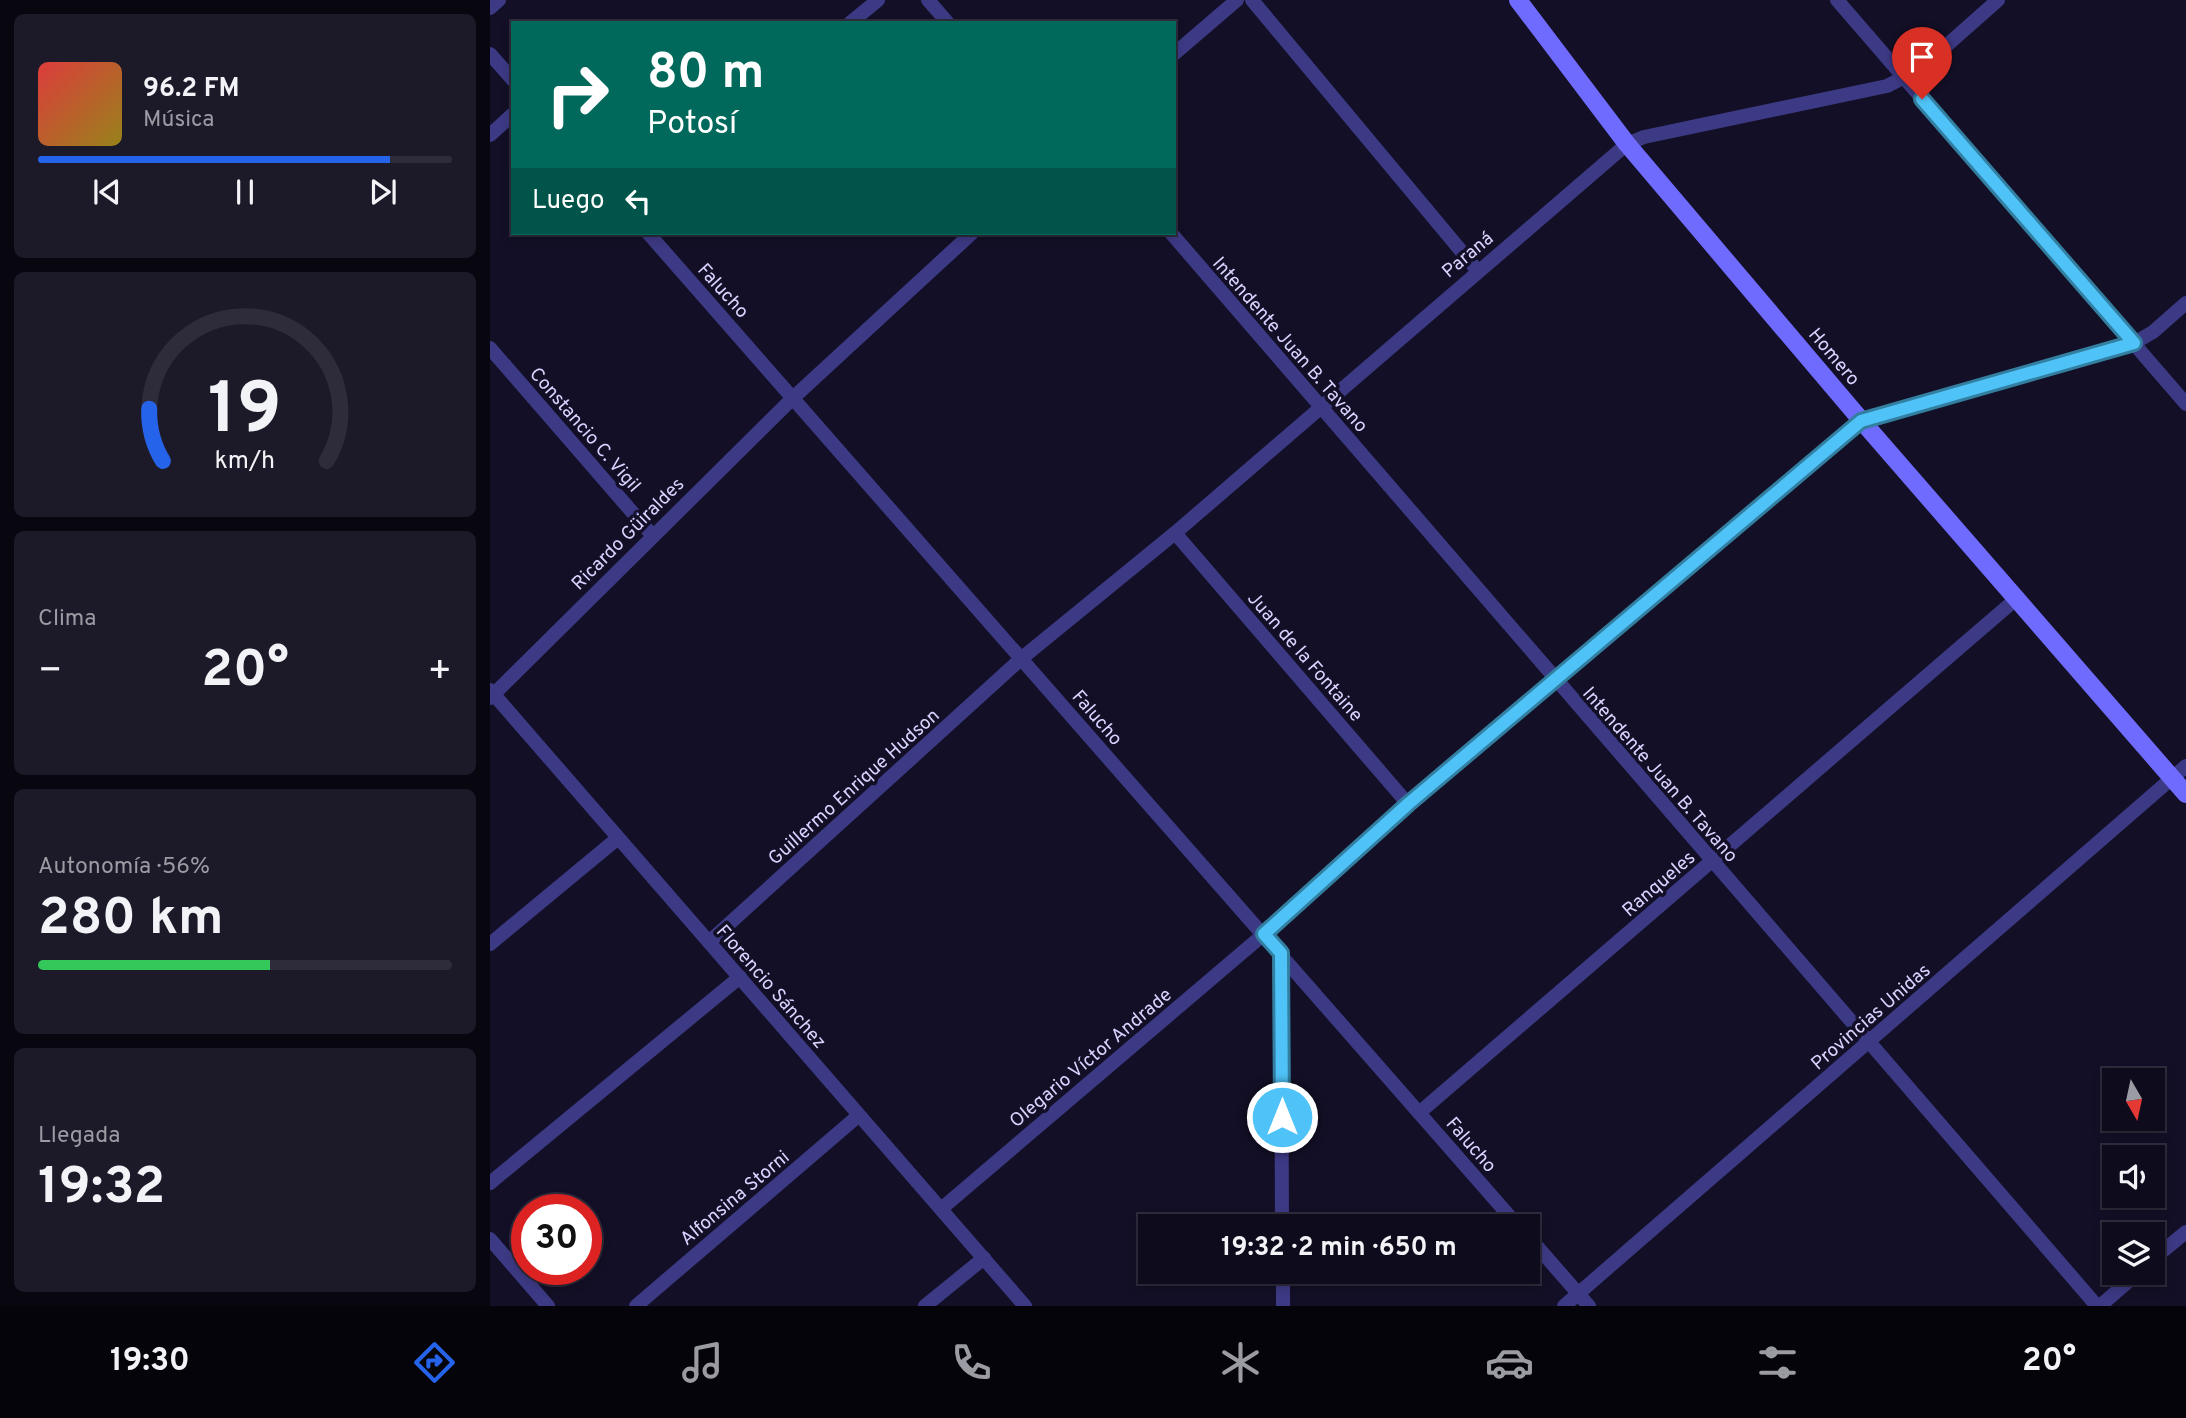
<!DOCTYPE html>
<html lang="es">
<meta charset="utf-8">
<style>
body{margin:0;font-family:Overpass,sans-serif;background:#1c1929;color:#f1f3f6;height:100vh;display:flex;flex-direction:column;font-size:26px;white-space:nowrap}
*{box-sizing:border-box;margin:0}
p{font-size:23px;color:#9b9ba3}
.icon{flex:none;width:38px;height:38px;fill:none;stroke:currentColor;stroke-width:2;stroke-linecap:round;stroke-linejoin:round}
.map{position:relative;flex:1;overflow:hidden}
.details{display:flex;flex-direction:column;gap:14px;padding:14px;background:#08060f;width:490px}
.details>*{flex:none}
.hud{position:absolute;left:21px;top:21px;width:665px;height:214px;border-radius:0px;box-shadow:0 4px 10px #0003,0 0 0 2px #2e2b3b;background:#00695c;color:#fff;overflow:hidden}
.needle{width:46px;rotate:171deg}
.fabs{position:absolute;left:1612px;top:1068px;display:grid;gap:14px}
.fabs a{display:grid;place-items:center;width:63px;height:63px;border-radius:0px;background:#0e0b1c;box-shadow:0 4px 10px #0003,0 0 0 2px #2e2b3b;font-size:35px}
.speed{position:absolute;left:21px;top:1194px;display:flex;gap:14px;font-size:35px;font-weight:700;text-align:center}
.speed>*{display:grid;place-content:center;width:91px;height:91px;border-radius:50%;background:#0e0b1c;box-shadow:0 4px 10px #0003,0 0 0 2px #2e2b3b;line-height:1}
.speed .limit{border:10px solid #d22;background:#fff;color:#111}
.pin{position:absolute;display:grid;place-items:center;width:60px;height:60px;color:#fff;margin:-72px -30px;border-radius:50% 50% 50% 0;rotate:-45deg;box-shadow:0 0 7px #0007}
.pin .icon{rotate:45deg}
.me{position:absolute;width:77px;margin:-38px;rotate:0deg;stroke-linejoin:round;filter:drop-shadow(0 0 5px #0008)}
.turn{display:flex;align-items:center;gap:24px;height:147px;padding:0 21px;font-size:32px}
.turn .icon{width:91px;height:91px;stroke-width:2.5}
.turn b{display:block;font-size:49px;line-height:60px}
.then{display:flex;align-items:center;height:66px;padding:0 21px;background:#0003;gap:14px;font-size:26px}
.big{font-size:52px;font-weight:700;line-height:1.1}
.details .widget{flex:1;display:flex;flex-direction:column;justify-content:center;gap:10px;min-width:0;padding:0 24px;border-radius:10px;background:#1c1929}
.details .dial{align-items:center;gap:0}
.dial svg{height:182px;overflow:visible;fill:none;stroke:#2e2b3b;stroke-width:7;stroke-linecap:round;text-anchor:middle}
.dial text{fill:#f1f3f6;stroke:none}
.song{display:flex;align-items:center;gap:21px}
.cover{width:84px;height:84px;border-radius:10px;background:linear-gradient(135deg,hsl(0 70% 55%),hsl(50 70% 35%))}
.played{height:7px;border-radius:4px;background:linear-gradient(90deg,#2563eb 85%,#2e2b3b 85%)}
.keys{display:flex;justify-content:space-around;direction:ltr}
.heat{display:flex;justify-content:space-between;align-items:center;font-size:38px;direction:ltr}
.charge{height:10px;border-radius:5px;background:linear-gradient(90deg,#34c759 56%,#2e2b3b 0)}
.trip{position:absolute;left:648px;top:1214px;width:402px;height:70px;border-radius:0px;background:#0e0b1c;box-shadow:0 4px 10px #0003,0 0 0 2px #2e2b3b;font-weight:700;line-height:70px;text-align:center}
.tabs{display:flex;height:112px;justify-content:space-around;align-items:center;background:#06040b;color:#9b9ba3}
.tabs .icon{width:49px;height:49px}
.tabs .active{color:#2563eb}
.tabs b{font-size:32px;color:#f1f3f6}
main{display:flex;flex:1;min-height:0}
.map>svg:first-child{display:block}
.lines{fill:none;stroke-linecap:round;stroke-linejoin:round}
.street{stroke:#3d3a85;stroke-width:14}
.secondary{stroke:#6f6bff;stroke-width:18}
.route-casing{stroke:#337fa1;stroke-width:18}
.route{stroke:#4fc3f7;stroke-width:12}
.labels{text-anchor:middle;stroke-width:7;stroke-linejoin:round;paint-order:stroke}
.street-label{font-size:19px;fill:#d9d4ff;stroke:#130f26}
</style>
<main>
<section class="details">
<div class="widget">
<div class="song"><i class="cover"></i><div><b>96.2 FM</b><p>Música</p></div></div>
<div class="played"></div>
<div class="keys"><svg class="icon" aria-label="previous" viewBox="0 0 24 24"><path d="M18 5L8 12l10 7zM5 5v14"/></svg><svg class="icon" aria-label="pause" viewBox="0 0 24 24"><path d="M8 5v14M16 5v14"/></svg><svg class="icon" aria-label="next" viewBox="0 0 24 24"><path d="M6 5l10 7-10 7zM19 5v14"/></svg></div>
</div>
<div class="widget dial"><svg viewBox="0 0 100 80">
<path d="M14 69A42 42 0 1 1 86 69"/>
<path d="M14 69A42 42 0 0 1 8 46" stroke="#2563eb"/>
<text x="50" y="56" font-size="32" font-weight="700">19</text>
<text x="50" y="72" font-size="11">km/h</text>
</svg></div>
<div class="widget"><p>Clima</p>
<div class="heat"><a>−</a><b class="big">20°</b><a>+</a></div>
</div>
<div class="widget"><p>Autonomía · 56%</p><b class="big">280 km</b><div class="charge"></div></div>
<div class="widget"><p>Llegada</p><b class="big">19:32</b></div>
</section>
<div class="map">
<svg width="1696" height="1306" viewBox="0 0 1696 1306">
<rect width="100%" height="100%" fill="#130f26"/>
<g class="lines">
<g class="street">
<path d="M438,0L458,23"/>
<path d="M762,0L987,270"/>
<path d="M1347,0L1696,404"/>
<path d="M0,8L9,0"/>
<path d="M360,23L388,0"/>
<path d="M0,54L23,80"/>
<path d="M684,54L747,0"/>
<path d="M0,135L23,114"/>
<path d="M158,233L1029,1227"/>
<path d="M681,233L1607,1306"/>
<path d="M0,348L162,535"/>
<path d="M685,533L918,804"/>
<path d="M0,690L535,1306"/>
<path d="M0,698L304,397L482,233"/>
<path d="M219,942L532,658L685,533L1137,144L1154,137L1397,86L1430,69L1508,0"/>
<path d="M0,944L128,838"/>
<path d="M791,953L792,1227"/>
<path d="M929,1113L1526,599"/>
<path d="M0,1183L250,977"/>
<path d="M451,1209L774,934L918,804L1371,420L1644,343L1663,332L1696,303"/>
<path d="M1038,1236L1099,1306"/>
<path d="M0,1239L58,1306"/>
<path d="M1662,1260L1696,1232"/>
<path d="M793,1272V1306"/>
<path d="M146,1306L368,1116"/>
<path d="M435,1306L494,1258"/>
<path d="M1074,1306L1696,766"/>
<path d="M1610,1306L1649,1272"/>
</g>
<path class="secondary" d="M1028,0L1137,144L1371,420L1696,794"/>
</g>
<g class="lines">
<g class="route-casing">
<path id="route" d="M792,1117L791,953L774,934L918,804L1371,421L1644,343L1432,99"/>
</g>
<use href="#route" class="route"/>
</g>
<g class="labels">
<g class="street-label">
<text transform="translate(977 254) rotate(-40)" y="7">Paraná</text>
<text transform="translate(234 290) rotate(48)" y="7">Falucho</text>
<text transform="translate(801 344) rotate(49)" y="7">Intendente Juan B. Tavano</text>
<text transform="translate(1345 356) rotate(50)" y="7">Homero</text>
<text transform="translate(96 429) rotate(49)" y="7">Constancio C. Vigil</text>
<text transform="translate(137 533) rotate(-45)" y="7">Ricardo Güiraldes</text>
<text transform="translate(816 656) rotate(49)" y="7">Juan de la Fontaine</text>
<text transform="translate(608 717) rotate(49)" y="7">Falucho</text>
<text transform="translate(1171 774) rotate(49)" y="7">Intendente Juan B. Tavano</text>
<text transform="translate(363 786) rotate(-42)" y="7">Guillermo Enrique Hudson</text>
<text transform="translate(1168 883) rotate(-41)" y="7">Ranqueles</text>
<text transform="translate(282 986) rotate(49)" y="7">Florencio Sánchez</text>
<text transform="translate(1380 1016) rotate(-41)" y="7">Provincias Unidas</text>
<text transform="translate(600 1057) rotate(-40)" y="7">Olegario Víctor Andrade</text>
<text transform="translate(982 1144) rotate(49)" y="7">Falucho</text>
<text transform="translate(244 1197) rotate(-40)" y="7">Alfonsina Storni</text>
</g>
</g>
</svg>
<div class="fabs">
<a><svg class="needle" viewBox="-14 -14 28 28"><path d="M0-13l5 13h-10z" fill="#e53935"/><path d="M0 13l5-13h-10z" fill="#9b9ba3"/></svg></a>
<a><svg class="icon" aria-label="sound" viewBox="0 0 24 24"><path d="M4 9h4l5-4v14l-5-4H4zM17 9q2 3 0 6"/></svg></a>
<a><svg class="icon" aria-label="layers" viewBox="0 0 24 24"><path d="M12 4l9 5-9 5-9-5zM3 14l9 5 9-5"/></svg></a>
</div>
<div class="speed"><div class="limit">30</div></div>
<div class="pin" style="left:1432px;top:99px;background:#d93025"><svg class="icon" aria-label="arrive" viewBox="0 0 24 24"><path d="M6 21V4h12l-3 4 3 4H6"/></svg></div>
<svg class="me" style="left:792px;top:1117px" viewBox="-20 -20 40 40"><circle r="17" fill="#4fc3f7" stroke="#fff" stroke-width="3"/><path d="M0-11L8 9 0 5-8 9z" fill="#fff"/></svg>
<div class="trip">19:32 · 2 min · 650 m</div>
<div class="hud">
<div class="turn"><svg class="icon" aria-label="right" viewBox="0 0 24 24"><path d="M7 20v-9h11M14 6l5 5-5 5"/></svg><div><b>80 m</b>Potosí</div></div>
<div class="then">Luego<svg class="icon" aria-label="left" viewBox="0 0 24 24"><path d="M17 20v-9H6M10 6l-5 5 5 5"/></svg></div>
</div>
</div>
</main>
<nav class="tabs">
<b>19:30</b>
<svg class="icon active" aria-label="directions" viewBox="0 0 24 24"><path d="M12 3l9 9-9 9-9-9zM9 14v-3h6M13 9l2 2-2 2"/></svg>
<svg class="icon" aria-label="music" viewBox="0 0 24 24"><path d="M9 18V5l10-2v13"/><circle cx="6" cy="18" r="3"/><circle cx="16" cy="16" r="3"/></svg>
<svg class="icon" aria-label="phone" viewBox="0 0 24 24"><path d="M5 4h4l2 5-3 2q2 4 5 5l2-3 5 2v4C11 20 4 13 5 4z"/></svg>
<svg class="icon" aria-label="climate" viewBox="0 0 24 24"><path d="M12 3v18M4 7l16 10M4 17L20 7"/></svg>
<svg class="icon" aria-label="car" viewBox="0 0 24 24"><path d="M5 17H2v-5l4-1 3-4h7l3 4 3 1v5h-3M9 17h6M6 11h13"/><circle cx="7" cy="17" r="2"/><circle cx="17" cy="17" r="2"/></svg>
<svg class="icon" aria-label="filters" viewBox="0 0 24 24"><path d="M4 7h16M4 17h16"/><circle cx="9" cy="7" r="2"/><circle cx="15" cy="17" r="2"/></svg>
<b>20°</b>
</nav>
